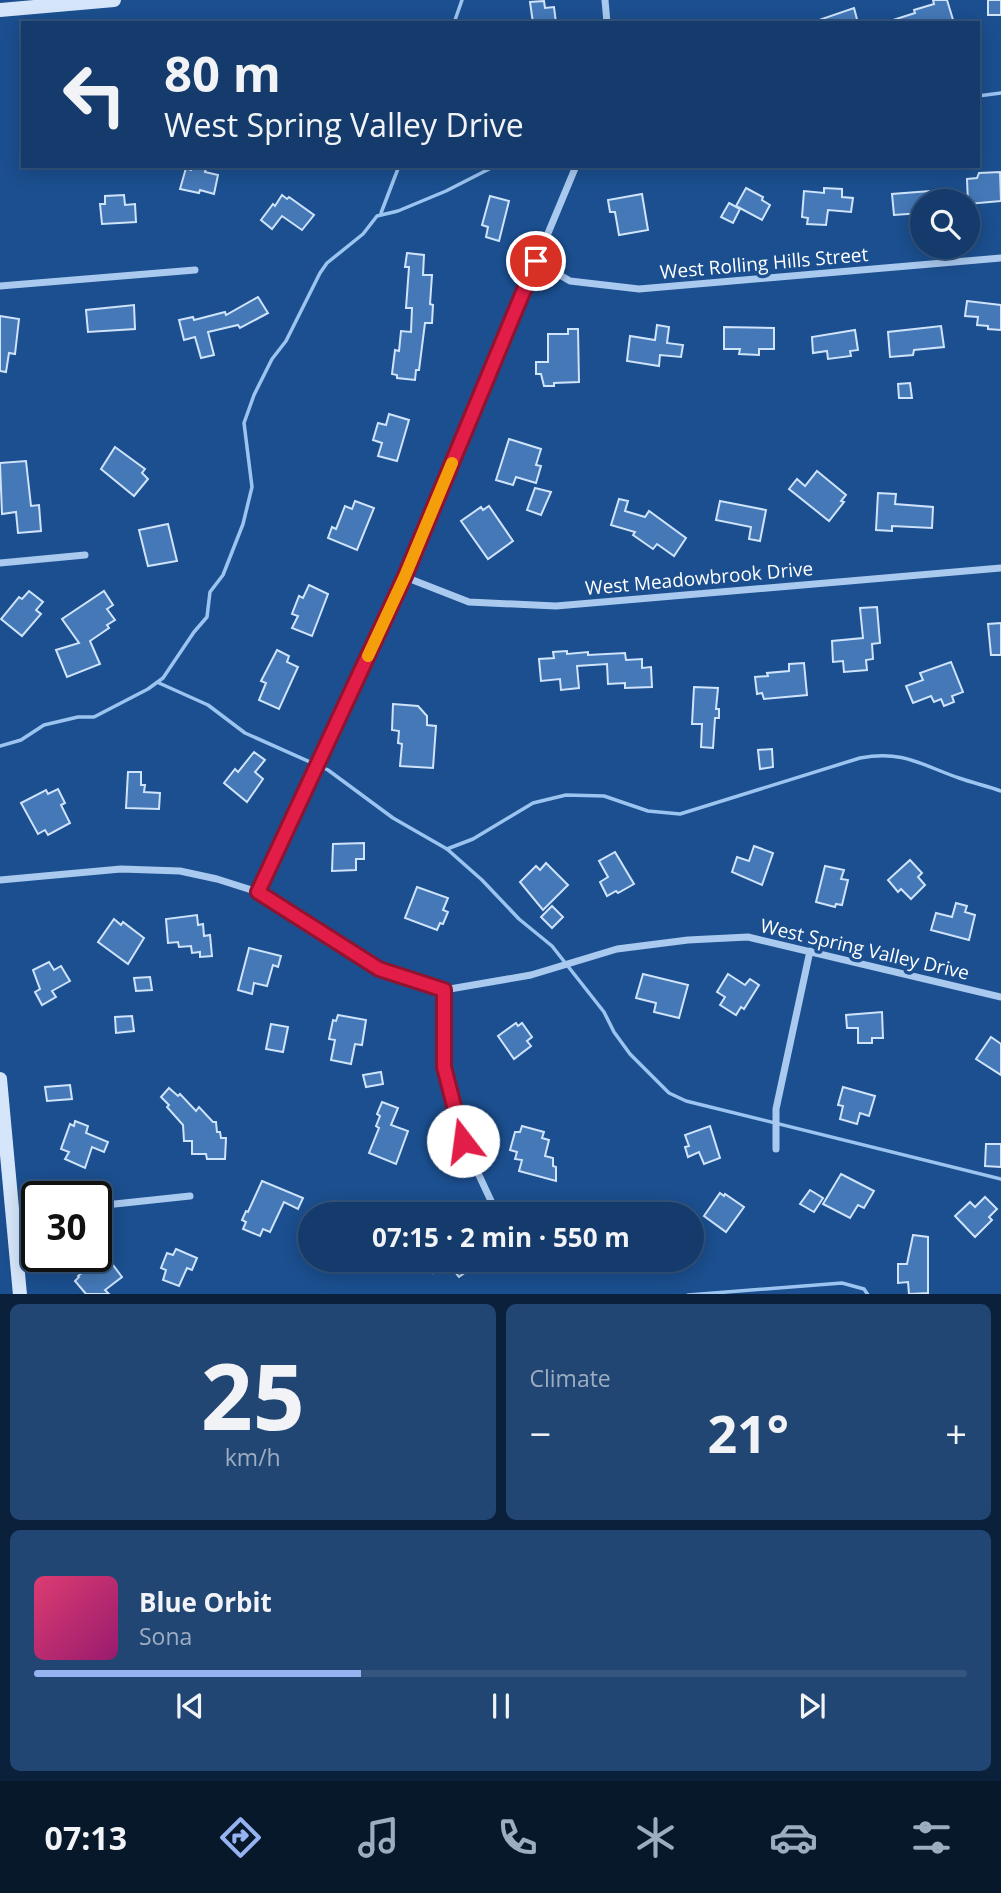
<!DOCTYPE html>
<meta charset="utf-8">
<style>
body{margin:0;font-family:"Open Sans",sans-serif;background:#214673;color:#f1f3f6;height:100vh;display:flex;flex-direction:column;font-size:26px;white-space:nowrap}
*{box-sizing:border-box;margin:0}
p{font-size:23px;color:#9dadc1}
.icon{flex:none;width:38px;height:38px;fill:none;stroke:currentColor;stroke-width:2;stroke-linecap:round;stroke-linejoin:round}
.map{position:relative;height:1294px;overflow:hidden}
.panel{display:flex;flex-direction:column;gap:10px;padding:10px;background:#0b203b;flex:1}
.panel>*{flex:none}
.guide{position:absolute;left:21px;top:21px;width:959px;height:147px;border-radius:0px;box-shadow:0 4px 18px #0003,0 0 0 2px #33557e;background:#143b6b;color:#f1f3f6;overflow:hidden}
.fabs{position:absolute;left:910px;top:189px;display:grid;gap:14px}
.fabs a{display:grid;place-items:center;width:70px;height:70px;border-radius:50%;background:#143b6b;box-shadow:0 4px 18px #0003,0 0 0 2px #33557e;font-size:35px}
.speed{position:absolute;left:21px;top:1181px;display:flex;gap:14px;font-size:35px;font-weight:700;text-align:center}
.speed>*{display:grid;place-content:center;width:91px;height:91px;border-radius:50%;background:#143b6b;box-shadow:0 4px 18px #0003,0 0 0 2px #33557e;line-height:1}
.speed .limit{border:4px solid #111;border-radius:10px;background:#fff;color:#111}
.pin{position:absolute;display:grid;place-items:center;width:60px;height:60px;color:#fff;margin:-30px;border:4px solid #fff;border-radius:50%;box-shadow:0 2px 7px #0007}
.me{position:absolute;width:77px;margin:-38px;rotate:345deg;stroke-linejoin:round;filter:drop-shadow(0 0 5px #0008)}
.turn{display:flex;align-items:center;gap:24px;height:147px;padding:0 28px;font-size:32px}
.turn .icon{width:91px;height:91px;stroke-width:2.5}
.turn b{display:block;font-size:49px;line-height:60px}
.big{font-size:52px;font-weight:700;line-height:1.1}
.panel .tile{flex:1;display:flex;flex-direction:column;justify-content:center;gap:10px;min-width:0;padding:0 24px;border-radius:10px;background:#214673}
.panel .dial{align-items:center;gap:0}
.dial b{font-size:91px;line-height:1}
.song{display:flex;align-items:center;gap:21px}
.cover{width:84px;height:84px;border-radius:10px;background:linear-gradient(135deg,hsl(340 70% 55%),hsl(320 70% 35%))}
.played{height:7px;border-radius:4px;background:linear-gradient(90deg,#95b2f1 35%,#33557e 35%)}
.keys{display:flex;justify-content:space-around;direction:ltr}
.heat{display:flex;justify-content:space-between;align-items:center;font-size:38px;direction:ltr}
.panel .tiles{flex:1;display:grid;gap:10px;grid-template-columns:1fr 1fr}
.tile:last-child{grid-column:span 2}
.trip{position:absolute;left:298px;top:1202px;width:406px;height:70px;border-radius:35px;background:#143b6b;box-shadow:0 4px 18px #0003,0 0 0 2px #33557e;font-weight:700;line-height:70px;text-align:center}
.tabs{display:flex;height:112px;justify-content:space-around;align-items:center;background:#08182b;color:#9dadc1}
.tabs .icon{width:49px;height:49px}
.tabs .active{color:#95b2f1}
.tabs b{font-size:32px;color:#f1f3f6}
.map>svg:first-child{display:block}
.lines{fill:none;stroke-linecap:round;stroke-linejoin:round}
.stream{stroke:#9cc4f0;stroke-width:3.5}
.building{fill:#4478b7;stroke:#cfe3fa;stroke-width:2}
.street{stroke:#a9c9ee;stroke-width:7}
.secondary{stroke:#d6e6fa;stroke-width:14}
.route-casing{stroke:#92132f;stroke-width:18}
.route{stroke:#e11d48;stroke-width:12}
.slow{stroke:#f59e0b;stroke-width:12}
.labels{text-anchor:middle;stroke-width:7;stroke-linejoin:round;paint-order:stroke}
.street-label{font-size:19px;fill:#fff;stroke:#1b4f8f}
</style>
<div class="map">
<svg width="1001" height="1295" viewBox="0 0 1001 1295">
<rect width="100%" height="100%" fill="#1b4f8f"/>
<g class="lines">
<g class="stream">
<path d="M454,23L462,0"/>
<path d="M978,96L1001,93"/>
<path d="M381,213L399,166"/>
<path d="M159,683L208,705L245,733L328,770L393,818L447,849L482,880L519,919L552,946L604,1012L614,1032L630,1054L669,1093L686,1101L1001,1179"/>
<path d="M0,746L21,740L44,725L78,717H94L148,689L163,678L194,632L207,617L210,592L223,575L243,524L252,487L244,423L254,395L272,359L286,341L320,273L327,263L363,234L377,216L398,211L446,191L495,166"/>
<path d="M447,849L473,839L533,803L566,795L604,796L648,811L680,814L860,758C904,750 921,765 959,778C973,783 987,786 1001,791"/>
<path d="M688,1295L842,1283L864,1289L868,1295"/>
</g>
</g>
<g class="building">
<path d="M933,0H947L954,23H893V20L915,13L914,10L934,4Z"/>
<rect x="988" y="0" width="13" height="15"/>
<path d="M544,1L545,8L554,7L556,23H533L530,2Z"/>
<path d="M854,8L858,23H817L816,21Z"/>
<path d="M192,166L206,168L205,172L218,175L214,194L200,190L199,193L180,189L186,168L191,170Z"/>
<path d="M1000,172L1001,201L968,204L967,179L977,178L979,173Z"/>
<path d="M746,188L763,197L762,200L770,205L762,220L736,206Z"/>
<path d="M824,188L842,189V197L853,198L851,212L828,210L826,225L807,224L808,218L802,217L804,191L824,193Z"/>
<path d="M930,191L931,201H922V213L894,215L892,194Z"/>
<path d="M642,194L648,230L619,235L615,212H610L608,200Z"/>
<path d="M124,195L125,205L135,204L136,222L102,224L100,204H105V196Z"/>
<path d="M282,195L287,199L289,197L314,215L302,230L282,216L272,229L261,220L273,204L275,206Z"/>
<path d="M490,196L509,201L499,241L486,237L488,227L482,225Z"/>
<path d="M729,203L740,209L733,223L721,217Z"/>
<path d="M407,253L424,255L423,275H432L430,304L433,305L432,323H425L419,370H416L415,380L397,378V375L392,374L395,350L399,351L401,331L411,332L412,308H406L409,267H405Z"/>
<path d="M258,297L268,313L240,328L238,325L208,332L214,355L201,358L195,337L184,340L179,320L193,317L194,320L225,312L226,315Z"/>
<path d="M967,301L1001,305V330L988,329V326L977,325L978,317L965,316Z"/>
<path d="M134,305L135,329L88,332L86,310Z"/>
<path d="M0,316L19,319L15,354L9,353L6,372L0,371Z"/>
<path d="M657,325L669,327L667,343L683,345L681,357L660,355L659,366L627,361L630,336L655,340Z"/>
<path d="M941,326L944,347L914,350L913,355L890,357L888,332Z"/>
<path d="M724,327L774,328V349H759V355L739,354L740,349H724Z"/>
<path d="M568,329H578L579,382L554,383V386H544L541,374H536V362H548V334H568Z"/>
<path d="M855,330L858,350L850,351L851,356L828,359L827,351L813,353L812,337Z"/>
<path d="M910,383L912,398H899L898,384Z"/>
<path d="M389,414L409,420L397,461L378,456L382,443L373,440L378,423L386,425Z"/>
<path d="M509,439L541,449L536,465L541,466L536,483L516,477L513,485L496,480Z"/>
<path d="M115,447L145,469L142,473L148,479L134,496L101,469Z"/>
<path d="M26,461L31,506L39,505L41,531L18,533L16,512L2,514L0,463Z"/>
<path d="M817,471L846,495L841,501L844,502L829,521L789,489L797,479L805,486Z"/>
<path d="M535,488L551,492L541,515L527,510Z"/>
<path d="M878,493L896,494L895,504L933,507L932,528L892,526V531L876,530Z"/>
<path d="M619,499L628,501L625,511L645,517L649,511L686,538L674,556L657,544L653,549L633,535L635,532L611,525Z"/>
<path d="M355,501L374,508L357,550L328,538L332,527L336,529L345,506L352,509Z"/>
<path d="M720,501L766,510L760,541L749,539L751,527L716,520Z"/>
<path d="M489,506L513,541L488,559L461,521L481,507L483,510Z"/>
<path d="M168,524L177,561L148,566L139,530Z"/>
<path d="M309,585L328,594L312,636L292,628L298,616L292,614L299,596L303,598Z"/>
<path d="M29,591L43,602L36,610L41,614L22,636L1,619L19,597L22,599Z"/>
<path d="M104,591L113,605L107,609L115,620L107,625L109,628L90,641L100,664L67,677L56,650L79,643L62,619Z"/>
<path d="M877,607L880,643L872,644L873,659L866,660L867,670L844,672L843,661L833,662L832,641L863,638L860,608Z"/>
<path d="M1001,623V655H991L988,624Z"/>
<path d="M277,650L289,656L287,662L298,667L279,709L259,700L266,683L261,681Z"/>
<path d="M567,651V654L588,652V655L625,653L626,660L642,659V668L651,667L652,687L625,688V683L608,684L607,664L577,666L579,688L561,690L560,679L541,681L539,659L554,658L553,652Z"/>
<path d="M951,662L963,692L952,696L954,702L944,706L941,699L934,702L931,696L913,703L906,686L923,680L920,673Z"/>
<path d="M804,663L807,695L764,699L762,693L757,694L755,677L768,676L767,673L789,671V664Z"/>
<path d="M694,687L718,688L716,709H719V718H715L713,748L701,747L702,724H692Z"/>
<path d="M393,704L418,706L427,716V725L436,726L433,768L400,766L402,744L398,743L399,731L392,730Z"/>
<path d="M772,749L773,767L760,769L758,750Z"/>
<path d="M254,752L265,760L255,772L263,779L247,802L224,783L235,769L238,772Z"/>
<path d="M128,772H141V785H145L144,792L160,793L159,809L126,808Z"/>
<path d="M58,789L65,803L61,805L70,823L48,835L45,830L38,834L21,803L46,790L48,794Z"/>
<path d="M364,843V859H356V870L332,871L333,844Z"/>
<path d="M754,846L773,853L762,885L732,872L737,857L749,861Z"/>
<path d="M615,852L634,884L618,893L616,891L607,896L600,882L608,877L599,861Z"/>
<path d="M910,860L922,873L918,877L925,885L911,899L901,889L898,892L888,880Z"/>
<path d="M546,863L568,885L543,910L520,882L536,866L540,870Z"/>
<path d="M825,866L844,870L841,879L848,880L842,905L836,904L835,907L816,902Z"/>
<path d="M417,887L448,898L443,910L448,912L443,924L440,923L437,930L405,918Z"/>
<path d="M956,903L967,906L965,912L975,915L969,940L931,930L936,913L952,917Z"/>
<path d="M552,906L563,917L552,928L541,917Z"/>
<path d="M197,915L198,925L203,924L204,936L210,935L212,956L200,957V952L192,953L191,946L179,947L178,942L168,943L166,919Z"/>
<path d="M114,919L121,925L123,922L144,938L128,964L98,942Z"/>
<path d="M249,948L281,956L278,967L273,965L267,986L254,983L252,994L238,990Z"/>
<path d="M49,962L54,970L61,966L70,981L52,991L56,997L42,1005L35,992L40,989L33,970Z"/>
<path d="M643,974L688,985L679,1018L654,1012L656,1003L636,998Z"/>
<path d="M728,974L745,985L750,979L759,985L744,1009L741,1007L736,1015L720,1005L725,997L717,992Z"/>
<path d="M150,977L152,990L136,991L134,978Z"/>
<path d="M882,1012L883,1038H872V1043H858V1028H847L846,1015Z"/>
<path d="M338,1015L366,1020L362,1045L355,1044L351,1064L331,1060L335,1040L329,1039L333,1020L336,1021Z"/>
<path d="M132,1016L134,1031L116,1033L115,1017Z"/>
<path d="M516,1023L518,1026L522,1023L532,1037L527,1041L531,1046L514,1059L498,1036Z"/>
<path d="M271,1024L288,1027L283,1052L266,1049Z"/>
<path d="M991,1037L1001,1044V1075L976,1059Z"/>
<path d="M381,1072L383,1084L366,1087L363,1075Z"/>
<path d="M70,1085L72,1099L47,1101L45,1087Z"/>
<path d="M843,1087L875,1096L869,1116L860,1113L857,1124L840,1119L843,1106L838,1105Z"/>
<path d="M169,1088L178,1096L180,1094L196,1111L199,1107L213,1122H216L217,1132H220L221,1138H226L225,1159H207L206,1154H192V1141H184L183,1125L167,1107L169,1105L161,1097Z"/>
<path d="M382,1102L398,1108L391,1125L408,1131L396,1164L369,1153L379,1128L376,1126L380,1116L377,1114Z"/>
<path d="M75,1121L88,1126L86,1133L108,1142L104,1152L92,1147L85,1168L65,1159L69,1152L61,1149L70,1124L74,1126Z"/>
<path d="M522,1126L544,1132L542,1138L549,1140L545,1156L553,1158V1166L556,1167V1181L519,1171L522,1160L515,1159L517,1152L510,1150L515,1132H520Z"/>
<path d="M710,1126L720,1158L704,1164L699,1152L688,1157L685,1147L689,1146L685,1135Z"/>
<path d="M986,1144H1001V1167L985,1166Z"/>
<path d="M841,1174L874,1191L864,1208L858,1205L850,1218L823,1204Z"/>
<path d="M262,1181L303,1198L298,1209L284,1202L270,1232L263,1229L260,1236L243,1229L246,1222L242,1220L246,1211L248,1212Z"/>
<path d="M810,1190L823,1198L814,1212L800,1204Z"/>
<path d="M720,1193L724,1196L725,1194L744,1207L726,1232L704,1216Z"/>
<path d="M985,1197L997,1209L989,1217L992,1220L975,1237L955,1216L970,1202L975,1207Z"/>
<path d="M913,1235L928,1237V1293L909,1294L908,1282L898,1283V1264H907Z"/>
<path d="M176,1249L197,1258L192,1270L187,1268L179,1286L163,1280L166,1270L161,1268L167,1253L173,1255Z"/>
<path d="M100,1258L109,1269L113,1265L122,1277L105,1290L109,1294H86L75,1281L79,1277L78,1276Z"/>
<path d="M422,1260H463L470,1269L459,1277L447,1262L433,1273Z"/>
</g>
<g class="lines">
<g class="street">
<path d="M605,0L607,23"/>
<path d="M536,261L570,281L639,289L1001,258"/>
<path d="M0,286L195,270"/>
<path d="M0,563L85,555"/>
<path d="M405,577L469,602L556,606L1001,568"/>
<path d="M0,880L121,869L180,871L217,879L258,892L379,969L444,990L531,975L617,949L688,940L748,937L1001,997"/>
<path d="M258,892L405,577L576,166"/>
<path d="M444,990V1067L463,1141L492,1203"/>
<path d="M776,1149V1109L810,951"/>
<path d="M96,1206L190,1196"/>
<path d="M13,1214L37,1211"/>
</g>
<g class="secondary">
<path d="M0,10L114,0"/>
<path d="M0,1079L20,1295"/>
</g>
</g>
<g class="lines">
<g class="route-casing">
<path id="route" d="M463,1141L444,1067V990L379,969L258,892L405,576L536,261"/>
</g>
<use href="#route" class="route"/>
<path class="slow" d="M368,656L405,576L452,463"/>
</g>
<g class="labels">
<g class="street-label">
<text transform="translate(764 263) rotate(-5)" y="7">West Rolling Hills Street</text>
<text transform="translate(699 578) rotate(-5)" y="7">West Meadowbrook Drive</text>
<text transform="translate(865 949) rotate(13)" y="7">West Spring Valley Drive</text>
</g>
</g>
</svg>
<div class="fabs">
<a><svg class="icon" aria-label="search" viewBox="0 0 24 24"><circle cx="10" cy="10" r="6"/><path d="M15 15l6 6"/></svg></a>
</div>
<div class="speed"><div class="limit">30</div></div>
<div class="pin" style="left:536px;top:261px;background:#d93025"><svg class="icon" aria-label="arrive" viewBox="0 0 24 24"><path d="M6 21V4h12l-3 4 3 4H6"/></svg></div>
<svg class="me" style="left:463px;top:1141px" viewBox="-20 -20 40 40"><circle r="19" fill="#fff"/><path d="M0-13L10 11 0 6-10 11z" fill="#e11d48"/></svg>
<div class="trip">07:15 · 2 min · 550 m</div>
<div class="guide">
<div class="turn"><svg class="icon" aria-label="left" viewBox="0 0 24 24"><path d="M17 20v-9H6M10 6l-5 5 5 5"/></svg><div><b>80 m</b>West Spring Valley Drive</div></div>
</div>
</div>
<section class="panel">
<div class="tiles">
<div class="tile dial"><b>25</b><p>km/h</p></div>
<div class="tile"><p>Climate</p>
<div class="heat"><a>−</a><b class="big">21°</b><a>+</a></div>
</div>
<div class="tile">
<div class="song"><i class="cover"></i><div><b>Blue Orbit</b><p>Sona</p></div></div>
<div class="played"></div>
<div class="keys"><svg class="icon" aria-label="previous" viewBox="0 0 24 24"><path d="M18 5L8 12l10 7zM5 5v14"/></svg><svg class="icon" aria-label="pause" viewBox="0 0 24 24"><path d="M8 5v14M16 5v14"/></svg><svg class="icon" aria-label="next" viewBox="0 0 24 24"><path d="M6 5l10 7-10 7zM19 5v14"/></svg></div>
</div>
</div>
</section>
<nav class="tabs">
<b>07:13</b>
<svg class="icon active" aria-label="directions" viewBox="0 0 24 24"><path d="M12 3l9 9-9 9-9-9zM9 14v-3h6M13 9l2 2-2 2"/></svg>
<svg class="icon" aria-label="music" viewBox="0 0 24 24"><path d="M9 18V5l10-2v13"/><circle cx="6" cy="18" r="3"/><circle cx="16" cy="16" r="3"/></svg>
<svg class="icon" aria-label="phone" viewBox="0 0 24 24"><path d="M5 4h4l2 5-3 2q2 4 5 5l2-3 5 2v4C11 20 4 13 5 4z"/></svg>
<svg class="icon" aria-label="climate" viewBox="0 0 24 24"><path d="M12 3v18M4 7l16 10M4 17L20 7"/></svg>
<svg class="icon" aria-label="car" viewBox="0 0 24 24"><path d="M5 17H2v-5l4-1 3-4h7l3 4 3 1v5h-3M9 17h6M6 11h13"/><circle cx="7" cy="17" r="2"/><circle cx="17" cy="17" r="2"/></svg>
<svg class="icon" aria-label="filters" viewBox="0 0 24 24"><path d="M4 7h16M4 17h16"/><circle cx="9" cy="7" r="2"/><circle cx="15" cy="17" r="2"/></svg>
</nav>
